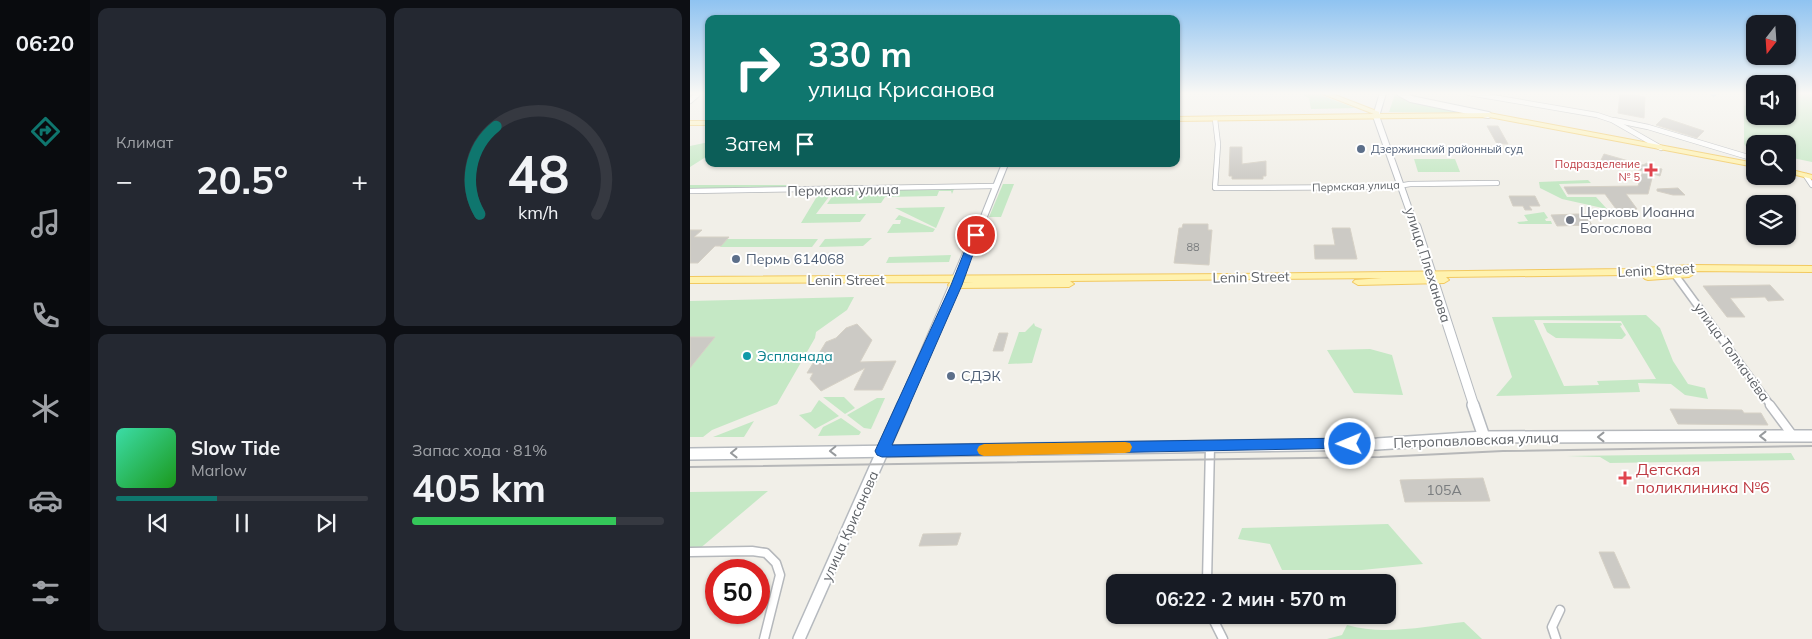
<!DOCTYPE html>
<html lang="ru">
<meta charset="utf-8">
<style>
body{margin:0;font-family:Mulish,sans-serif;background:#242831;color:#f1f3f6;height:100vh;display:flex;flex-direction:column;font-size:19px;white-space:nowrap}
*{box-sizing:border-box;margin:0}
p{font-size:16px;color:#9ea1a6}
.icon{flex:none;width:28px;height:28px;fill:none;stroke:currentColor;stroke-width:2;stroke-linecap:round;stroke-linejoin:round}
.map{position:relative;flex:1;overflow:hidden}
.side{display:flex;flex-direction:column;gap:8px;padding:8px;background:#0d0f14;width:600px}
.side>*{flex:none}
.hud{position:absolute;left:15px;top:15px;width:475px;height:152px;border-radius:10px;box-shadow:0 1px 4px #0004;background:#0f766e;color:#fff;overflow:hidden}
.needle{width:32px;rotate:197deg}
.tools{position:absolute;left:1056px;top:15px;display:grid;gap:10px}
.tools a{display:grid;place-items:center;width:50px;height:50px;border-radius:10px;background:#171b24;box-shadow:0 1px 4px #0004;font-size:25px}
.speed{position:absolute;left:15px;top:559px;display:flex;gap:10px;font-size:25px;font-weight:700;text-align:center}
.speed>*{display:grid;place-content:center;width:65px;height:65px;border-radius:50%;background:#171b24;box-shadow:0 1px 4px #0004;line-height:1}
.speed .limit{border:8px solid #d22;background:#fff;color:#111}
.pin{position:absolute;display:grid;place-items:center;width:42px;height:42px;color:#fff;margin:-21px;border:2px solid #fff;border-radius:50%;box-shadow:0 1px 5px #0007}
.me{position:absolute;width:55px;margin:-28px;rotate:269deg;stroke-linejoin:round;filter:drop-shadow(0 0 4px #0008)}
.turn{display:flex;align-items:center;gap:18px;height:105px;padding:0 20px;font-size:22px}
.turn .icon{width:65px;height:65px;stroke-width:2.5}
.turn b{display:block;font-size:35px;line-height:42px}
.then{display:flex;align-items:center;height:48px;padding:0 20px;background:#0003;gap:10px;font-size:19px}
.big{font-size:38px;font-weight:700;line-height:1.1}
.side .widget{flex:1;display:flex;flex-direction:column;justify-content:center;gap:8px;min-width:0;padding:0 18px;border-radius:10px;background:#242831}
.side .dial{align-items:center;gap:0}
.dial svg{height:130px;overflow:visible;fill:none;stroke:#363941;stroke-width:7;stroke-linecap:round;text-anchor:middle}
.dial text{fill:#f1f3f6;stroke:none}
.song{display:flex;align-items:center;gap:15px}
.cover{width:60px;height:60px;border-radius:8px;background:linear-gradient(135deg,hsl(160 70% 55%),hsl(120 70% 35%))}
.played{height:5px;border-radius:2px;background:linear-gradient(90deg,#0f766e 40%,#363941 40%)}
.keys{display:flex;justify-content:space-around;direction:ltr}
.heat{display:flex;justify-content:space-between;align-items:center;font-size:28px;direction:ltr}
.charge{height:8px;border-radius:4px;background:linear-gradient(90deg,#34c759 81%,#363941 0)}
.side .tiles{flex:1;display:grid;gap:8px;grid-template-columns:repeat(2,1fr)}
.trip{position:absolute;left:416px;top:574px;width:290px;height:50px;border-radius:10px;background:#171b24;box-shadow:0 1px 4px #0004;font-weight:700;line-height:50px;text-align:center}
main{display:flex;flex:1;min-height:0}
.tabs{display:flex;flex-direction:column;width:90px;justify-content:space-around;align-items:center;background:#090b0e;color:#9ea1a6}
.tabs .icon{width:35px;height:35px}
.tabs .selected{color:#0f766e}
.tabs b{font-size:22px;color:#f1f3f6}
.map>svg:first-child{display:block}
.green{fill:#c5e8c5;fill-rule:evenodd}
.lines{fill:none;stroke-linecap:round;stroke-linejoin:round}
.river{fill:#aadaff;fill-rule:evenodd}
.building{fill:#cccac5;stroke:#d6d1c6}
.minor-far2-casing{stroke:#b5b8bc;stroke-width:6}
.minor-far1-casing{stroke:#b5b8bc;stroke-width:9}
.minor-casing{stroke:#b5b8bc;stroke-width:11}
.tertiary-casing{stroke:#b5b8bc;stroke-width:14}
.secondary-far2-casing{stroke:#b6babf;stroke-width:8}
.secondary-far1-casing{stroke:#b6babf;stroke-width:11}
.secondary-casing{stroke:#b6babf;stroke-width:14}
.primary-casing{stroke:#f2c960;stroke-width:2}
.minor-far2{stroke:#fff;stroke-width:4.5}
.minor-far1{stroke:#fff;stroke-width:6}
.minor{stroke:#fff;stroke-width:8}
.tertiary{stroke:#fff;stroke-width:11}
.secondary-far2{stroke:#fff;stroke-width:6}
.secondary-far1{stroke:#fff;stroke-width:9}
.secondary{stroke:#fff;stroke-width:11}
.primary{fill:#fff2af;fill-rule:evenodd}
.tram-far1{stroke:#b6b7b8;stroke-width:1}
.tram{stroke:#b6b7b8;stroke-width:2}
.oneway{stroke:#979a9d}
.route{fill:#1a73e8;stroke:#114b97}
.slow{fill:#f59e0b}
.service-dot{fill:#5c6f8a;stroke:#fff;stroke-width:2}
.health-dot{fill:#e0444e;stroke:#fff;stroke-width:2}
.worship-dot{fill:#6b7280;stroke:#fff;stroke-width:2}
.culture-dot{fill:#0f9aa8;stroke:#fff;stroke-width:2}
.labels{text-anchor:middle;stroke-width:4;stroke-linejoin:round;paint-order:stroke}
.far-service-label{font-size:11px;fill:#4e5e75;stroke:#fff;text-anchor:start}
.far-health-label{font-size:11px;fill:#be3a42;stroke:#fff;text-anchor:end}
.far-street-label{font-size:11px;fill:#5f6368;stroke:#fff}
.number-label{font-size:11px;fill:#7a7d7f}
.street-label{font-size:14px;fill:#5f6368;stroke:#fff}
.worship-label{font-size:14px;fill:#5b616d;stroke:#fff;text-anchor:start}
.service-label{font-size:14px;fill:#4e5e75;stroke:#fff;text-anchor:start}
.culture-label{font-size:14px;fill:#0d838f;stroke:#fff;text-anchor:start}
.near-number-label{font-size:14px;fill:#7a7d7f}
.near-health-label{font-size:16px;fill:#be3a42;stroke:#fff;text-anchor:start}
</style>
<main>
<nav class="tabs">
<b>06:20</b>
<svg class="icon selected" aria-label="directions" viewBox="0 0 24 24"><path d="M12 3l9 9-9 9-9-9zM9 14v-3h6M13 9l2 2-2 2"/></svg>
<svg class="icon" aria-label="music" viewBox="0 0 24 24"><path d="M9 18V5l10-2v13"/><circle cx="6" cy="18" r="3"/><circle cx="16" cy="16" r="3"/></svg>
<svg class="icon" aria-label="phone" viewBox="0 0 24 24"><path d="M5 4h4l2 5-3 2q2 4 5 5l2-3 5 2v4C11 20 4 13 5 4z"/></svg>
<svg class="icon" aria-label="climate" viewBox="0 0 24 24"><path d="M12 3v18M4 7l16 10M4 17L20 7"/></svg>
<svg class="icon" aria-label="car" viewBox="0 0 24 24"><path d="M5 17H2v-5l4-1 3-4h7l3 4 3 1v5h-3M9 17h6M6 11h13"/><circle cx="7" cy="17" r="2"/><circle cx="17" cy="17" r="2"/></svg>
<svg class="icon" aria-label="filters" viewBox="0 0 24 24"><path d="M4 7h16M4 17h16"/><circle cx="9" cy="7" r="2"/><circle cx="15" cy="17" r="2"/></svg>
</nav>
<section class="side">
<div class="tiles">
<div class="widget"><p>Климат</p>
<div class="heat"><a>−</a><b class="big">20.5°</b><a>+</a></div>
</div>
<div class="widget dial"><svg viewBox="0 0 100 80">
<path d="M14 69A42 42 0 1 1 86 69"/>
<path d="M14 69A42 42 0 0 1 24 15" stroke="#0f766e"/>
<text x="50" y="56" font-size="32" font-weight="700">48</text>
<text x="50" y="72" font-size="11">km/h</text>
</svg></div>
<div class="widget">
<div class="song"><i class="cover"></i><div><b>Slow Tide</b><p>Marlow</p></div></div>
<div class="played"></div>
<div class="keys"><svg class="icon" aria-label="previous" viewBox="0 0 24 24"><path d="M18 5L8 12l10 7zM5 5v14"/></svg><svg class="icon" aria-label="pause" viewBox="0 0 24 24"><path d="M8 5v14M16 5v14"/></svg><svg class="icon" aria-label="next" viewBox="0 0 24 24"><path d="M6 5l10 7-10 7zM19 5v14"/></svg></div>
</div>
<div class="widget"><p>Запас хода · 81%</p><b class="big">405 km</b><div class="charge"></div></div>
</div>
</section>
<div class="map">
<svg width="1122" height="639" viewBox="0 0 1122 639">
<rect width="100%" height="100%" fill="#f1efe8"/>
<g class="green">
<path d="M625,93L665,108L621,109L619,98L610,93Z"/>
<path d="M1062,93H1065V116H1098V93H1122V162L1098,157V144H1065V150L1057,148L1054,144V106L1065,101Z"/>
<path d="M705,94L721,101L780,113L699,112Z"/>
<path d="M19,142V155L0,167V146Z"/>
<path d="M724,159H765L770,172H728Z"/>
<path d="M898,180L901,183L869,184L877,197H906L917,209L872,199L850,188L849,182Z"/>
<path d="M313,184H324L311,217H299Z"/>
<path d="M0,185H99L97,188H0Z"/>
<path d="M264,189L262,194L261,191H249L247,196L195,197L191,203L137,204L146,191Z"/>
<path d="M129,193L141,194L126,214H176L170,222L111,223Z"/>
<path d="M255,207L246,228L205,208Z"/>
<path d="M854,212L858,218L855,219L856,221H861L862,224H829L827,222L838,221L834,215Z"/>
<path d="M209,215L245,229L243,232L197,233L203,224H210L211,220H205Z"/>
<path d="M182,238L173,246L129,247L135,239Z"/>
<path d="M37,239H128L122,247H30Z"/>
<path d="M261,255L259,262L196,263L199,257Z"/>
<path d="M164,297L157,310L126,332L125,338L87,404L22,430L13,437H0V301Z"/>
<path d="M956,315L970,328L983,361L998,384L1015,388L1018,399L995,395L981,384L948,383L950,392L806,396L822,377L802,317ZM844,320L931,321L966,379L907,381L909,385L874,386Z"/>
<path d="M344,323L345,326L352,329L342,363L318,364L329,332H335Z"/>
<path d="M853,323H931L932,325L930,326L936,335L932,339L866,338L857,332Z"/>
<path d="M680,349L702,355L713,395L664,393L637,350Z"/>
<path d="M133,397H154L165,408L155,414Z"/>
<path d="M187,398H195L181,429L174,428L157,415Z"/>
<path d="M129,400L149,416L125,429L109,415L121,412Z"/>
<path d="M151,418L171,432L169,435L128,436L133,427Z"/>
<path d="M64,421L54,437H23Z"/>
<path d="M1101,453L1105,460L920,463L910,457L876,456Z"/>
<path d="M78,491L8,550L0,547V492Z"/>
<path d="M698,524L733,564L672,570H592L580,544L548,539L552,528Z"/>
<path d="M774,622L792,639H637L652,635L657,625C693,636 737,626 774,622Z"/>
</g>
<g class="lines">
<path class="river" d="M1017,93H1028V94L1024,97Z"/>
</g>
<g class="building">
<path d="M930,93L955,97L954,118L928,113Z"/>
<path d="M973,118H975L1014,131L1007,138L966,125Z"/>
<path d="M797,126H808L818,144H807Z"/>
<path d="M540,147H552V164L576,161V176H573V179H542V176H539Z"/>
<path d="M914,154L953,165L957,163L960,167L972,169L970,176L963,174L958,194H936L947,209H926L915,194H878L874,187L948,186L953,171L911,160Z"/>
<path d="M988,188L995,195H983L967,191V189Z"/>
<path d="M819,196H845L850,206H839L842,210H835L833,206H823Z"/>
<path d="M887,214H895L902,225L867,226L861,215Z"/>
<path d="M493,224H518V230H522L519,265L484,263L489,228H492Z"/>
<path d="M642,228H660L667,259H625L624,245H645Z"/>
<path d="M0,230H12L4,237H39L31,246H25L8,263H0Z"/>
<path d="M1080,285L1094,300L1078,301L1075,297L1040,298L1055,317H1037L1013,286Z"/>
<path d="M167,324L182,340L170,362L206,361L192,390H164L175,368L131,391L120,379L123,373H117L136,342L146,338L156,328Z"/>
<path d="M309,333H318L313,351H303Z"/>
<path d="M0,337H25L0,368Z"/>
<path d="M980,409L1052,410L1054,413H1071L1078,425L988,424Z"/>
<path d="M793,478L800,501L715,502L710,480Z"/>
<path d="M271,533L267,545L229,546L233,534Z"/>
<path d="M909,552H924L940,588H924Z"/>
</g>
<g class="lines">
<g class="minor-far2-casing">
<g id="minor-far2">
<path d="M779,93L907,115L922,120L971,148"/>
<path d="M525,119L528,144L525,188L702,187L720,184L807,183"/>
<path d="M924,120L958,127L1058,157L1065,163"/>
<path d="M1116,176L1122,185"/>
<path d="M0,191L305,186"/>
</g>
</g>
<g class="minor-far1-casing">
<path id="minor-far1" d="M983,272L1081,406"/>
</g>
<g class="minor-casing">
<g id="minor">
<path d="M1080,405L1103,436"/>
<path d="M0,552L62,551L76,553L86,563L90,575L74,639"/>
<path d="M517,582L520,446"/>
<path d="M521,615L533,639"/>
<path d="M866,639L862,627L870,610"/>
</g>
</g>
<g class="tertiary-casing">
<path id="tertiary" d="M794,437L1122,436"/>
</g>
<g class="secondary-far2-casing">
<g id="secondary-far2">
<path d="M710,93L721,99L798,115"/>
<path d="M0,100L8,93"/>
<path d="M687,113L693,93"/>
<path d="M686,116L726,229"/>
<path d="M289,229L315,164"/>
</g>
</g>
<g class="secondary-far1-casing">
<g id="secondary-far1">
<path d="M726,227L784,406"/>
<path d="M212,406L289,227"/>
</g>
</g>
<g class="secondary-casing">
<g id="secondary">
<path d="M0,454L687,444L794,437L783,405"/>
<path d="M109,639L213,405"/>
</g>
</g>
<g class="primary-casing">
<g id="primary">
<path d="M630,93H640L689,112V114L799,113L1065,163V167L799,117L486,121V117L684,114Z"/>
<rect x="0" y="121" width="19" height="4"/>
<path d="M1098,169L1122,175V179L1098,173Z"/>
<path d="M1002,265L1122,266V272L1002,271H1000L1004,274L999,277L958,280L955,279L953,277L955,275L968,273L936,275L756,277L759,280L754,283L668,285L663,282L665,280L692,278L380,281L384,284L379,287L263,288L260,287L258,285L260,283L284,282L0,283V277L546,274L936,269Z"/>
</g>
</g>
<use href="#minor-far2" class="minor-far2"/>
<use href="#minor-far1" class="minor-far1"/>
<use href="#minor" class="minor"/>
<use href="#tertiary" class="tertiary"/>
<use href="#secondary-far2" class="secondary-far2"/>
<use href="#secondary-far1" class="secondary-far1"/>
<use href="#secondary" class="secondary"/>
<use href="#primary" class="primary"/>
<path class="tram-far1" d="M0,97L5,93"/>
<path class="tram" d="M0,467L690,457L813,451L1122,446"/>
</g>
<defs><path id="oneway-chevron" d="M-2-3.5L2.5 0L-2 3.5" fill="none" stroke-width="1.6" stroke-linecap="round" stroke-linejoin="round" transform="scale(1.25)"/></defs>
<g class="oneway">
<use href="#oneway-chevron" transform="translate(1073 436) rotate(180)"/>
<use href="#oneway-chevron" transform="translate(911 437) rotate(180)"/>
<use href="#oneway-chevron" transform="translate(143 451) rotate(179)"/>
<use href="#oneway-chevron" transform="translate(44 453) rotate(179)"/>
</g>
<linearGradient id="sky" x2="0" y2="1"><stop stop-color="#8fc3f1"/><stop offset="0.51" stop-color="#f9f8f5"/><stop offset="1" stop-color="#f9f8f5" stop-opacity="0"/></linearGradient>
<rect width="1122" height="183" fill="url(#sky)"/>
<path class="route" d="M286,232L290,235L272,285L202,445L660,438L665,440L667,444L665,448L192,457L187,455L185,451L261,285L281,235Z"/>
<path class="slow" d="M435,442L440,443L442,447L440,452L435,453L294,456L289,454L287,450L289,446L294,444Z"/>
<g class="service-dot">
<circle cx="671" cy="149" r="5"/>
<circle cx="46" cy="259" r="5"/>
<circle cx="261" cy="376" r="5"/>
</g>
<g class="health-dot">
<path d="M958.5 162.5h5v5h5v5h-5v5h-5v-5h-5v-5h5z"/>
<path d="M932.5 470.5h5v5h5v5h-5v5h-5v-5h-5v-5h5z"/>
</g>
<circle class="worship-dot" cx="880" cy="220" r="5"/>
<circle class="culture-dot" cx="57" cy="356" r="5"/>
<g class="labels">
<g class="far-service-label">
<text x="681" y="153">Дзержинский районный суд</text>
</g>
<g class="far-health-label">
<text x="950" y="168">Подразделение<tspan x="950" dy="13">№ 5</tspan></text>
</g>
<g class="far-street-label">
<text transform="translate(666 186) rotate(-2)" y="4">Пермская улица</text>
</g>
<g class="number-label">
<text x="503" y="251">88</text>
</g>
<g class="street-label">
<text transform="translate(153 190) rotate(-1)" y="5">Пермская улица</text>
<text transform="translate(738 265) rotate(72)" y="5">улица Плеханова</text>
<text transform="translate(966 270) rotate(-3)" y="5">Lenin Street</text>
<text transform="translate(561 277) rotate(-1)" y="5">Lenin Street</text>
<text x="156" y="285">Lenin Street</text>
<text transform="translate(1042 352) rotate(54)" y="5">улица Толмачёва</text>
<text transform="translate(786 440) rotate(-2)" y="5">Петропавловская улица</text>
<text transform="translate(160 526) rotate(-66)" y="5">улица Крисанова</text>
</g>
<g class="worship-label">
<text x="890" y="217">Церковь Иоанна<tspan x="890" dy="16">Богослова</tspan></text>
</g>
<g class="service-label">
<text x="56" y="264">Пермь 614068</text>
<text x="271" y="381">СДЭК</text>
</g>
<g class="culture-label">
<text x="67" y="361">Эспланада</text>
</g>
<g class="near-number-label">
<text x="754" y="495">105А</text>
</g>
<g class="near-health-label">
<text x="946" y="475">Детская<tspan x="946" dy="18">поликлиника №6</tspan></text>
</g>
</g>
</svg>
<div class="tools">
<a><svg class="needle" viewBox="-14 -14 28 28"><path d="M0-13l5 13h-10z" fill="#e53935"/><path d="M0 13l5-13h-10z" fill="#9ea1a6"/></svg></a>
<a><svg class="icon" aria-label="sound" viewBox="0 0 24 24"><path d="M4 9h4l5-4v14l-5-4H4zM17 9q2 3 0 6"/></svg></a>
<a><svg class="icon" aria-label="search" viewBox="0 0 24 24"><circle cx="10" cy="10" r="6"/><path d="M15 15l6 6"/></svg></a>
<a><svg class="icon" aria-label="layers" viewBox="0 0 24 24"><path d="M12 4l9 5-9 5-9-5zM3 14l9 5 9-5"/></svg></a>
</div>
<div class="speed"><div class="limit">50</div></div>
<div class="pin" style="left:286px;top:235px;background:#d93025"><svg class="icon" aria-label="arrive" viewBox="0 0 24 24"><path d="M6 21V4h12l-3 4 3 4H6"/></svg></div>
<svg class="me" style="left:660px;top:444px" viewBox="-20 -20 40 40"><circle r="17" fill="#1a73e8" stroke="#fff" stroke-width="3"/><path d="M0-11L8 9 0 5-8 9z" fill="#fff"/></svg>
<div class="trip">06:22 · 2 мин · 570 m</div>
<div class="hud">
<div class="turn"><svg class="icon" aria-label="right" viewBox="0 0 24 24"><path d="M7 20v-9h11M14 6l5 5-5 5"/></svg><div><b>330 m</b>улица Крисанова</div></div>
<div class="then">Затем<svg class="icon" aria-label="arrive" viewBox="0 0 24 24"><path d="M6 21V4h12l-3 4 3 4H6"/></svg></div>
</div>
</div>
</main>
